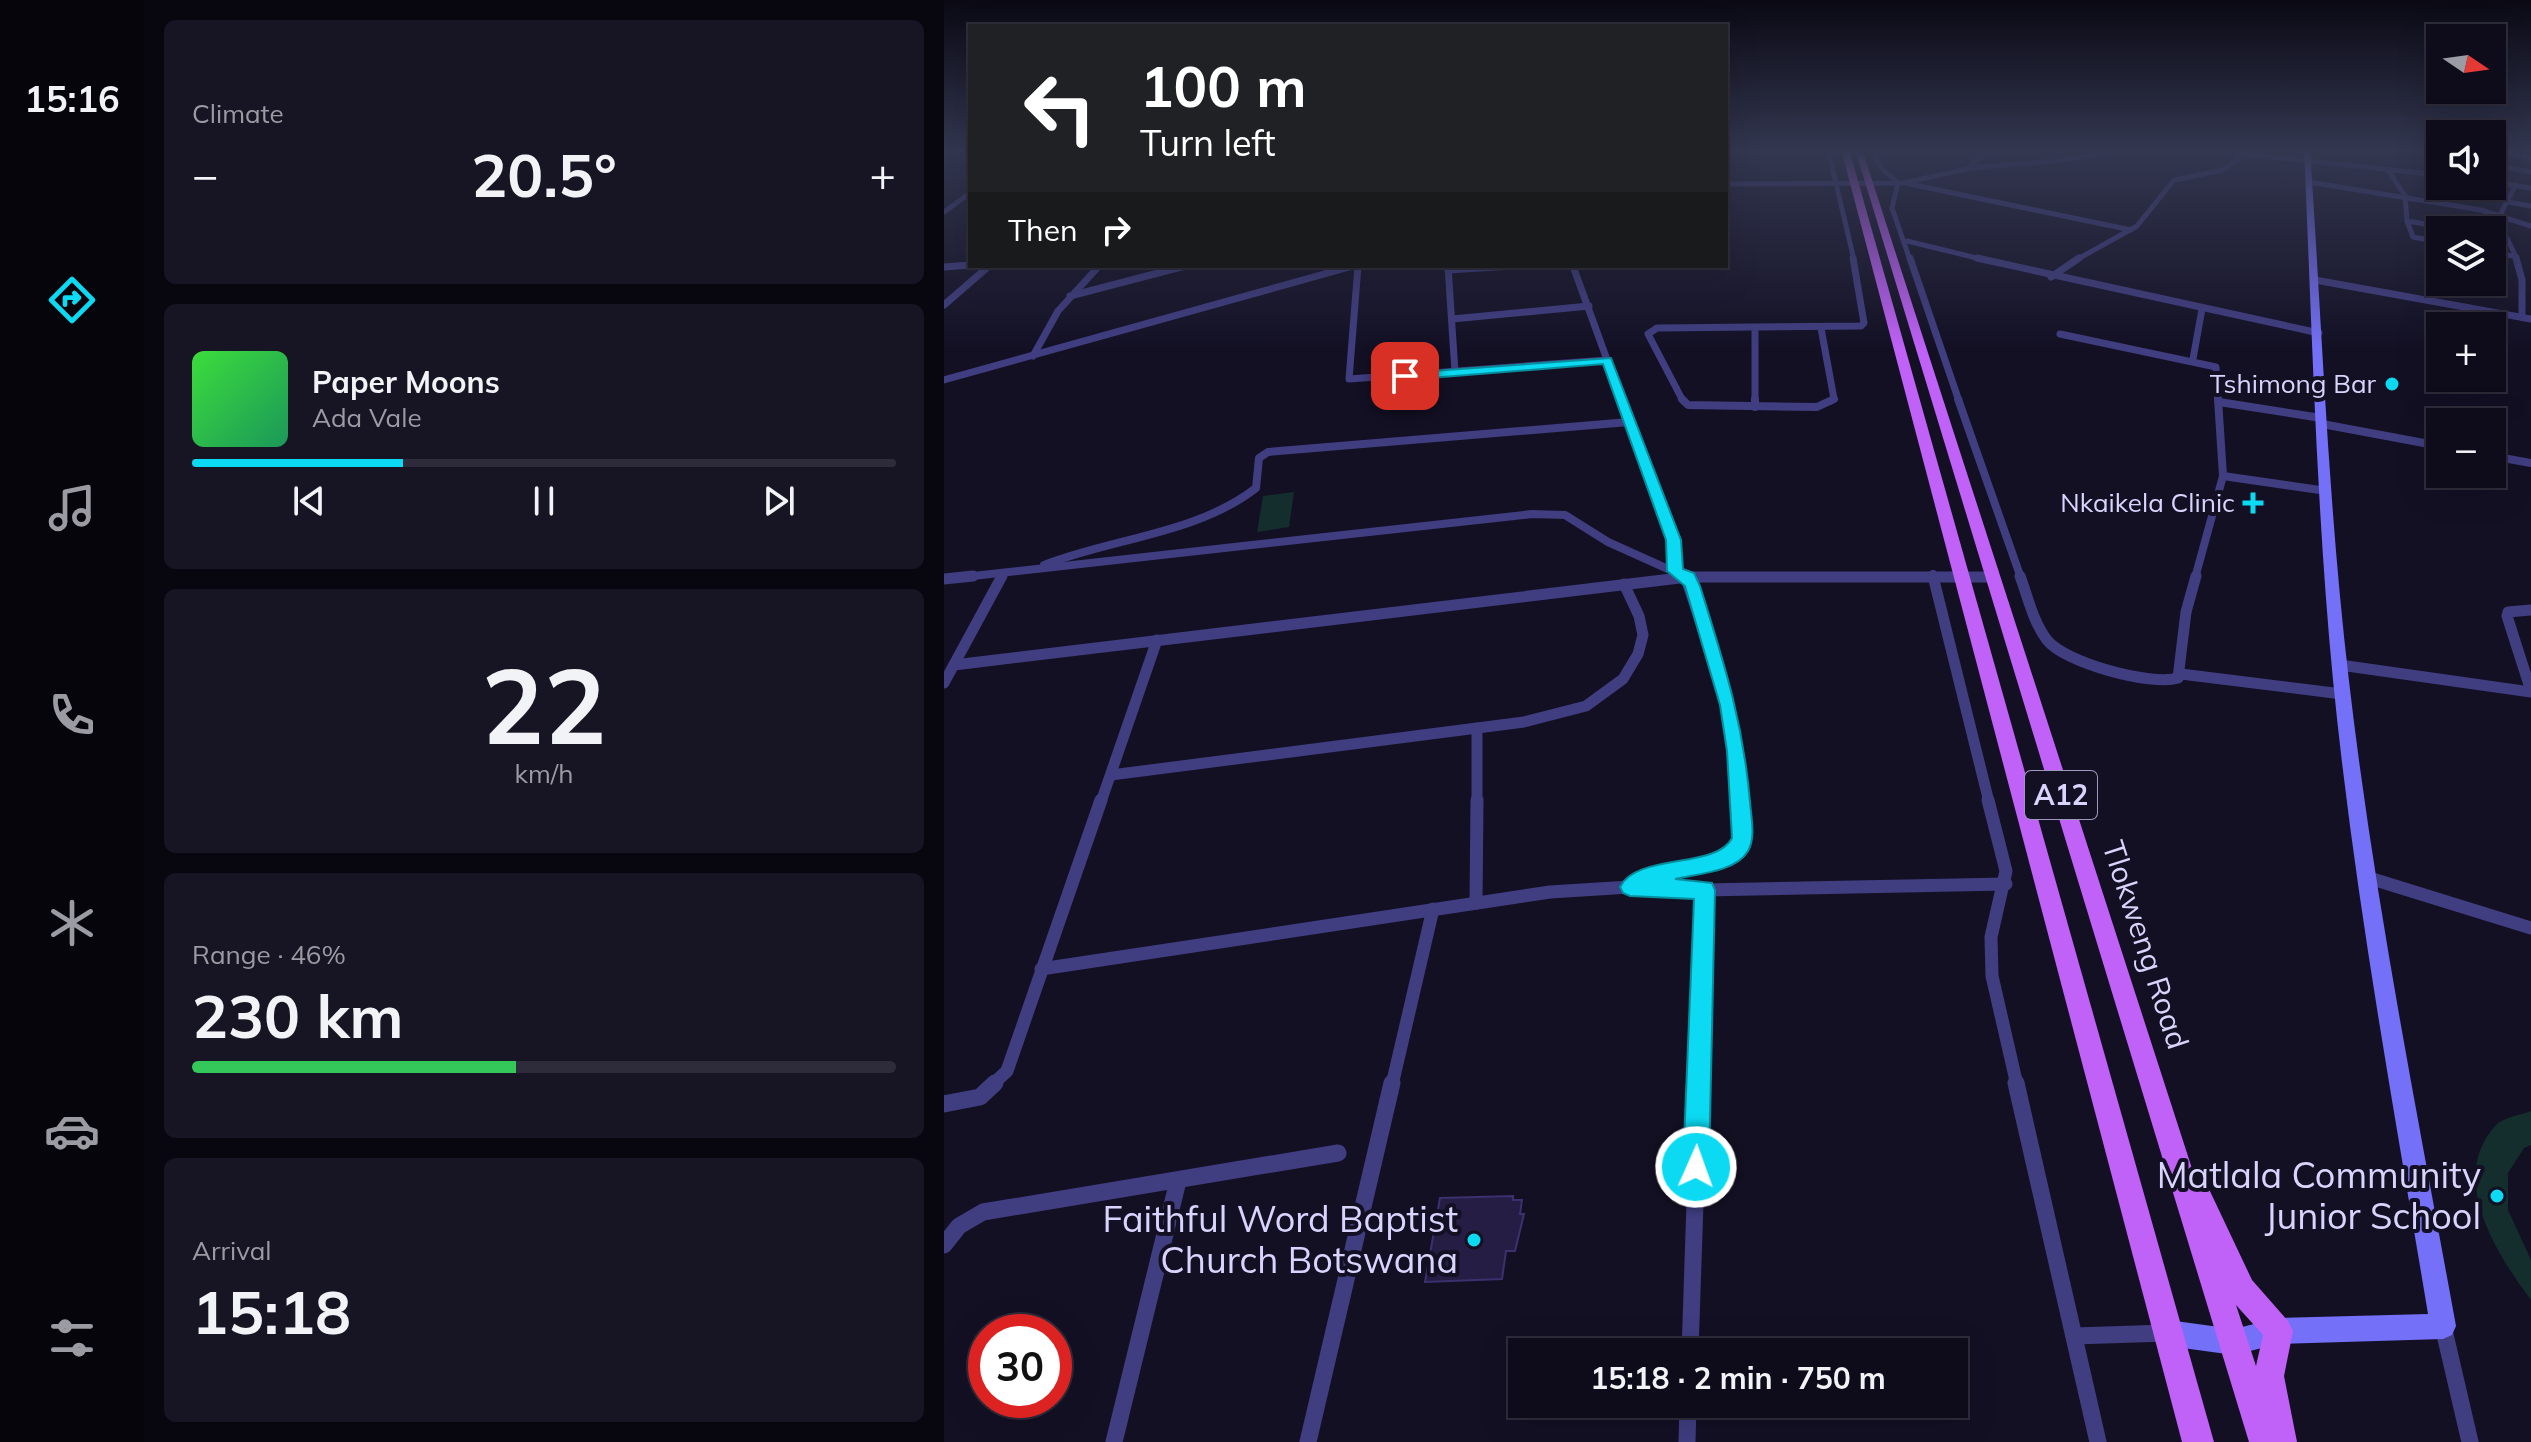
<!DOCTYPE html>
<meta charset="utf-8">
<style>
body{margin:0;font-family:Mulish,sans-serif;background:#171524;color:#f1f3f6;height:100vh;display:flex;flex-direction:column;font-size:30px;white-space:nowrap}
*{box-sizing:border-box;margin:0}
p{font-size:26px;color:#9b9ba3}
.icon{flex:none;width:44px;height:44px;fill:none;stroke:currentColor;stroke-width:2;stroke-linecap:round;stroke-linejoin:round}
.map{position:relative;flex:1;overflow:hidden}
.panel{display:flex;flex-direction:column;gap:20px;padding:20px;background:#08070f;width:800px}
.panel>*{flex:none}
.guide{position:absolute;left:24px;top:24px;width:760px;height:244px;border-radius:0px;box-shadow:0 8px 32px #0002,0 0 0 2px #2e2c3a;background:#202124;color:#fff;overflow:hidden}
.needle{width:52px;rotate:103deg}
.tools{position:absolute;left:1482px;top:24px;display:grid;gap:16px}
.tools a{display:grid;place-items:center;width:80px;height:80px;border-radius:0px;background:#0e0c1b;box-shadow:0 8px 32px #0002,0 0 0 2px #2e2c3a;font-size:40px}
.speed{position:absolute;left:24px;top:1314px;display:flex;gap:16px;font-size:40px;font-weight:700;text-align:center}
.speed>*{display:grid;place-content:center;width:104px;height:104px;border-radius:50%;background:#0e0c1b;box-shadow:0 8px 32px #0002,0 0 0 2px #2e2c3a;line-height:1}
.speed .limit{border:12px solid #d22;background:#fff;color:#111}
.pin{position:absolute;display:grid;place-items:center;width:68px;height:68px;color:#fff;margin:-34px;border-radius:16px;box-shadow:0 4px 12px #0006}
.me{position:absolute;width:88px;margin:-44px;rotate:2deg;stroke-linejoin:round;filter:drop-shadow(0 0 6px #0008)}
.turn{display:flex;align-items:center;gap:28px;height:168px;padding:0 40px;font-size:36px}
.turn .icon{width:104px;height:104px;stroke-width:2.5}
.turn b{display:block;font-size:56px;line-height:68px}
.then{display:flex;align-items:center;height:76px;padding:0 40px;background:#0003;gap:16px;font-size:30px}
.big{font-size:60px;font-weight:700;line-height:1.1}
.panel .widget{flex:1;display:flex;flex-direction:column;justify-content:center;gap:12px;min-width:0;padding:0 28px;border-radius:12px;background:#171524}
.panel .dial{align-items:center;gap:0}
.dial b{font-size:104px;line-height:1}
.song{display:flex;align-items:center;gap:24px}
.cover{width:96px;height:96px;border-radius:12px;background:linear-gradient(135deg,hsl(120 70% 55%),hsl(150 70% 35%))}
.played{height:8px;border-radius:4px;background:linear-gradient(90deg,#0bdaf2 30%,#2e2c3a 30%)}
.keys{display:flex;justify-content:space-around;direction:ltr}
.heat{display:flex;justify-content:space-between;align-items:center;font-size:44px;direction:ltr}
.charge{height:12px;border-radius:6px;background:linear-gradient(90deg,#34c759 46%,#2e2c3a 0)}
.trip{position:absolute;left:564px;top:1338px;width:460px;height:80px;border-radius:0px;background:#0e0c1b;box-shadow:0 8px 32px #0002,0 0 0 2px #2e2c3a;font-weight:700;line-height:80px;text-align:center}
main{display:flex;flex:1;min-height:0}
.dock{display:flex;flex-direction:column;width:144px;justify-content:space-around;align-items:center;background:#06050b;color:#9b9ba3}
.dock .icon{width:56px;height:56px}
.dock .active{color:#0bdaf2}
.dock b{font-size:36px;color:#f1f3f6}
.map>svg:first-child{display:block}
.green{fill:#132e2d}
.building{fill:#251d44;stroke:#3c306f;stroke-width:2}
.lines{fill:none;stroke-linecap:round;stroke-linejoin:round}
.street-far5{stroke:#403d81;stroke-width:5}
.street-far4{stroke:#403d81;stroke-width:7}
.street-far3{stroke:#403d81;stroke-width:8}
.street-far2{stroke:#403d81;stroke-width:11}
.street-far1{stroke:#403d81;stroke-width:13}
.street{stroke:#403d81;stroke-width:17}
.secondary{fill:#7470f8;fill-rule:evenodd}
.primary{fill:#c061f8;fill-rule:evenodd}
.route{fill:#0bdaf2;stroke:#078e9d;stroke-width:2}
.poi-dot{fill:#0bdaf2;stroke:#131024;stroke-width:3}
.labels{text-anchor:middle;stroke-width:8;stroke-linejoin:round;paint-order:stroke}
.far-poi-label{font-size:26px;fill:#d9d4fd;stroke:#131024;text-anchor:end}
.shield{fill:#131024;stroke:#9e99bc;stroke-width:2}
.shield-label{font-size:28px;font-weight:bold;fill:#d9d4fd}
.street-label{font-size:30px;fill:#d9d4fd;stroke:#131024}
.near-poi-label{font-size:36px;fill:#d9d4fd;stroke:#131024;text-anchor:end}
</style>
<main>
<nav class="dock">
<b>15:16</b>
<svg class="icon active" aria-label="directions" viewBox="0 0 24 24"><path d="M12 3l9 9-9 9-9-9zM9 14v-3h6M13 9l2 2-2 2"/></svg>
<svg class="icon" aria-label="music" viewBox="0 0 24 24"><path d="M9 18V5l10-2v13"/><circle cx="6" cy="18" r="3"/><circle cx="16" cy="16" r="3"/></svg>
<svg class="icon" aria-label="phone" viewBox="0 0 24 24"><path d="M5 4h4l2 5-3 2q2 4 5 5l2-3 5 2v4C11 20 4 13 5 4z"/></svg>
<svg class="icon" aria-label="climate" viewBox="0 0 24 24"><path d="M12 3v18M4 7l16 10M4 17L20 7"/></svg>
<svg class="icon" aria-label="car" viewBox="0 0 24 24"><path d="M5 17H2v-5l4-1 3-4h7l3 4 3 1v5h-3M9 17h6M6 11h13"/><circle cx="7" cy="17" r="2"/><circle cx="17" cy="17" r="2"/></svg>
<svg class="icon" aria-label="filters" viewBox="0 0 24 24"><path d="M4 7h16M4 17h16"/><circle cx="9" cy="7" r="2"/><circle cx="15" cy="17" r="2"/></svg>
</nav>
<section class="panel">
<div class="widget"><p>Climate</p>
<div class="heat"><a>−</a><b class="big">20.5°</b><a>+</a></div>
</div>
<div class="widget">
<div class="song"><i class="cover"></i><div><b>Paper Moons</b><p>Ada Vale</p></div></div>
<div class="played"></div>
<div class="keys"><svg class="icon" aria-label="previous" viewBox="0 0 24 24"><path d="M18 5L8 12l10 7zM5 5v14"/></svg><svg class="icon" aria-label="pause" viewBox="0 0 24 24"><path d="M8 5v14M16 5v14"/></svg><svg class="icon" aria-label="next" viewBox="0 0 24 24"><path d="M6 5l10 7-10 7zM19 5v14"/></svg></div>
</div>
<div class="widget dial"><b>22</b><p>km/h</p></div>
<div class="widget"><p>Range · 46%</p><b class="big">230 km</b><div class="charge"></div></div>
<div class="widget"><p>Arrival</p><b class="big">15:18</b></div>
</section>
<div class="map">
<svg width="1587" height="1442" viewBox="0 0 1587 1442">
<rect width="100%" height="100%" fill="#131024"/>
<g class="green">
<path d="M350,492L345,527L313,532L319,496Z"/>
<path d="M1587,1111V1145L1580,1148L1564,1173V1210L1587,1260V1300C1553,1254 1503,1178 1552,1125C1560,1117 1577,1115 1587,1111Z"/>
</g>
<path class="building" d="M569,1196V1200H578L576,1214H580L571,1251H562L558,1279L481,1282L496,1198Z"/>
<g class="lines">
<g class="street-far5">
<path d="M884,149L910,260"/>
<path d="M928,149L936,167L954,183L948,208L966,260"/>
<path d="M1254,149L1496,175"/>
<path d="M1548,150L1587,158"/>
<path d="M0,151L5,149"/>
<path d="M1548,165L1587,172"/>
<path d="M1027,168L1029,162L1052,149"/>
<path d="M1444,170L1461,196L1463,221L1517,230"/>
<path d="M1365,182L1537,210L1587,226"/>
<path d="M1548,182L1587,188"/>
<path d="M961,183L1187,230"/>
<path d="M782,184L960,183L1027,168L1112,161L1185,149"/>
<path d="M1572,185C1545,232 1556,216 1573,260"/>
<path d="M1563,202L1587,206"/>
<path d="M0,212L26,193"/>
<path d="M1463,221L1469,237L1496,242"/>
<path d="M963,241L1041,260"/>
<path d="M1548,252L1573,257"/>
<path d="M1132,260L1193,226L1230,180L1279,170L1300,154"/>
</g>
<g class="street-far4">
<path d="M966,258L1015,401"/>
<path d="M1033,258L1375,333"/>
<path d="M1572,258L1578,280V317"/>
<path d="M414,266L405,379L663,360"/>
<path d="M504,266L511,372"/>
<path d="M629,266L678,401"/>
<path d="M0,267L26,265"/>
<path d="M504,270L568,266"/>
<path d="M1107,277L1135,258"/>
<path d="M1371,280L1587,319"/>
<path d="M126,296L241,266"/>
<path d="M0,305L45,266"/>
<path d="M508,319L645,306"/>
<path d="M811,328V401"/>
<path d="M877,328L890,399L887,401"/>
<path d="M1116,334L1272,367L1274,401"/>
<path d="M89,356L114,311L155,266"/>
<path d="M1249,359L1258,309"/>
<path d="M0,380L409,266"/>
<path d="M739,401L704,334L713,328L917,326L920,323L909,258"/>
</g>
<g class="street-far3">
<path d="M677,399L729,540L731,571"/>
<path d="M738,399L744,405L873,407L890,399"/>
<path d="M811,399V407"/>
<path d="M1014,399L1077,578"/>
<path d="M1274,399L1279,476L1383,491"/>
<path d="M1275,402L1377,418"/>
<path d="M1378,424L1496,446"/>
<path d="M1548,456L1587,463"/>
<path d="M100,565C169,538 253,534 312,488L315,458L324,452L685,422"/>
<path d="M989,574L990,578"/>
<path d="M11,578L588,514L621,515L664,542L744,578"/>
<path d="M57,578L60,573"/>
<path d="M738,578L1048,577"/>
<path d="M1251,578L1279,476"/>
</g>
<g class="street-far2">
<path d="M741,576L785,705L794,802"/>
<path d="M989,576L1045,802"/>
<path d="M1076,576C1084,597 1089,622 1103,640C1121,663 1207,686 1234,678L1242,612L1252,576"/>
<path d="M0,579L29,576"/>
<path d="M1587,610L1564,612L1563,616L1587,691"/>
<path d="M10,665L744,577H1048"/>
<path d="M1396,665L1587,692"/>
<path d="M1237,674L1398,694"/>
<path d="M0,683L58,576"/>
<path d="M167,775L580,722L642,706L679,679L694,654L699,635L695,616L680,584"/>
<path d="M157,802L213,640"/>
<path d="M533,802V728"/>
</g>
<g class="street-far1">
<path d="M1044,800L1062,871L1047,937L1048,976L1073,1085"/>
<path d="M1422,877L1587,928"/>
<path d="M686,887L776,859L796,848L794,800"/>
<path d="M532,903L533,800"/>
<path d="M97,969L606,892L686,887L761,890L1062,884"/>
<path d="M48,1085L63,1071L157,800"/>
<path d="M448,1085L489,909"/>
<path d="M755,1085L761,890"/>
</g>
<g class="street">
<path d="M1072,1083L1154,1442"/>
<path d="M0,1104L36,1097L51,1083"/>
<path d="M0,1245L15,1226L39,1212L394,1153"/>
<path d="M1499,1326L1526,1442"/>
<path d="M1130,1336L1223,1333"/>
<path d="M746,1352L755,1083"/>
<path d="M170,1442L234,1181"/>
<path d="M364,1442L448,1083"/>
<path d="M743,1442L744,1404"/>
</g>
<path class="secondary" d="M1360,149H1366C1378,326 1384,504 1405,681C1430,897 1473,1112 1512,1326L1508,1335L1499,1339L1334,1344L1290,1355L1224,1346L1215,1342L1211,1333L1215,1324L1224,1320L1290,1329L1334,1318L1484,1314C1449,1103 1410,893 1389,680C1372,504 1368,326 1360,149Z"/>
<g class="primary">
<path d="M897,149H905L1270,1442H1238Z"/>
<path d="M911,149H918L1253,1184L1264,1187L1308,1280L1344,1321L1349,1331L1340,1376L1353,1442H1305ZM1292,1305L1319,1335L1312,1366Z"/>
</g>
</g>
<linearGradient id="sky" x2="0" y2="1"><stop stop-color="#0a0914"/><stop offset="0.43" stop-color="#333750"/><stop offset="1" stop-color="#333750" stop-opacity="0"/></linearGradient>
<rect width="1587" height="350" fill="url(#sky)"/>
<path class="route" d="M667,358L737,540L739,569L750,573L756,586C780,663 799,721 806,802C807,817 812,837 804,851C792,872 752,874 731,879L768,883L771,890L765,1167L761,1177L752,1180L742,1177L739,1167L750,899L686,896L679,893L676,887C692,853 773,869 788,838L783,751L776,705L741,586L723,571L722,540L659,364L461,380L455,376L461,373Z"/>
<g class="poi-dot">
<circle cx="1448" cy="384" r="8"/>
<path d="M1305 491h8v8h8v8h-8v8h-8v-8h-8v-8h8z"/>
<circle cx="1553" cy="1196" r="8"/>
<circle cx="530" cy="1240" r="8"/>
</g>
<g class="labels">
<g class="far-poi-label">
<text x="1432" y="393">Tshimong Bar</text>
<text x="1291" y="512">Nkaikela Clinic</text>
</g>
<rect class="shield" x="1081" y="771" width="72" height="48" rx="6"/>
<g class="shield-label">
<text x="1117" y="805">A12</text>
</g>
<g class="street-label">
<text transform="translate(1201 945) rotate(72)" y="10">Tlokweng Road</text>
</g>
<g class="near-poi-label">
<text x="1537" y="1188">Matlala Community<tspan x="1537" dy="41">Junior School</tspan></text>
<text x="514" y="1232">Faithful Word Baptist<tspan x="514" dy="41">Church Botswana</tspan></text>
</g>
</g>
</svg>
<div class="tools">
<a><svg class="needle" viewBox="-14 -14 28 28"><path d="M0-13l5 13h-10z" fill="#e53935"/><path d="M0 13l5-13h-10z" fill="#9b9ba3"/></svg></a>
<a><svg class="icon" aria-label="sound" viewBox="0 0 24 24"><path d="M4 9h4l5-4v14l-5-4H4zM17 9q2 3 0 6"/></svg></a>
<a><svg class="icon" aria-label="layers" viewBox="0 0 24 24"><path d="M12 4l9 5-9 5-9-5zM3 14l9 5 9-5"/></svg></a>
<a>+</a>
<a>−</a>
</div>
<div class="speed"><div class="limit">30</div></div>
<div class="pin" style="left:461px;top:376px;background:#d93025"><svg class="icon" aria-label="arrive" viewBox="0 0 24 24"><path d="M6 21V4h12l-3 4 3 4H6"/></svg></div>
<svg class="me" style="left:752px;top:1167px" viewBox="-20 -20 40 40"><circle r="17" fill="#0bdaf2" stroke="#fff" stroke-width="3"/><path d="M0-11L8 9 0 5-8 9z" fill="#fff"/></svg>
<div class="trip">15:18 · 2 min · 750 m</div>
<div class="guide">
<div class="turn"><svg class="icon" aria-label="left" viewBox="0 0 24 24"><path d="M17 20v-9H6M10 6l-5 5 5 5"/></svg><div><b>100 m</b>Turn left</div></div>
<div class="then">Then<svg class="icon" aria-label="right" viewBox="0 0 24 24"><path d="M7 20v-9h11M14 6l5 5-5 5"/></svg></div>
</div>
</div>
</main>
